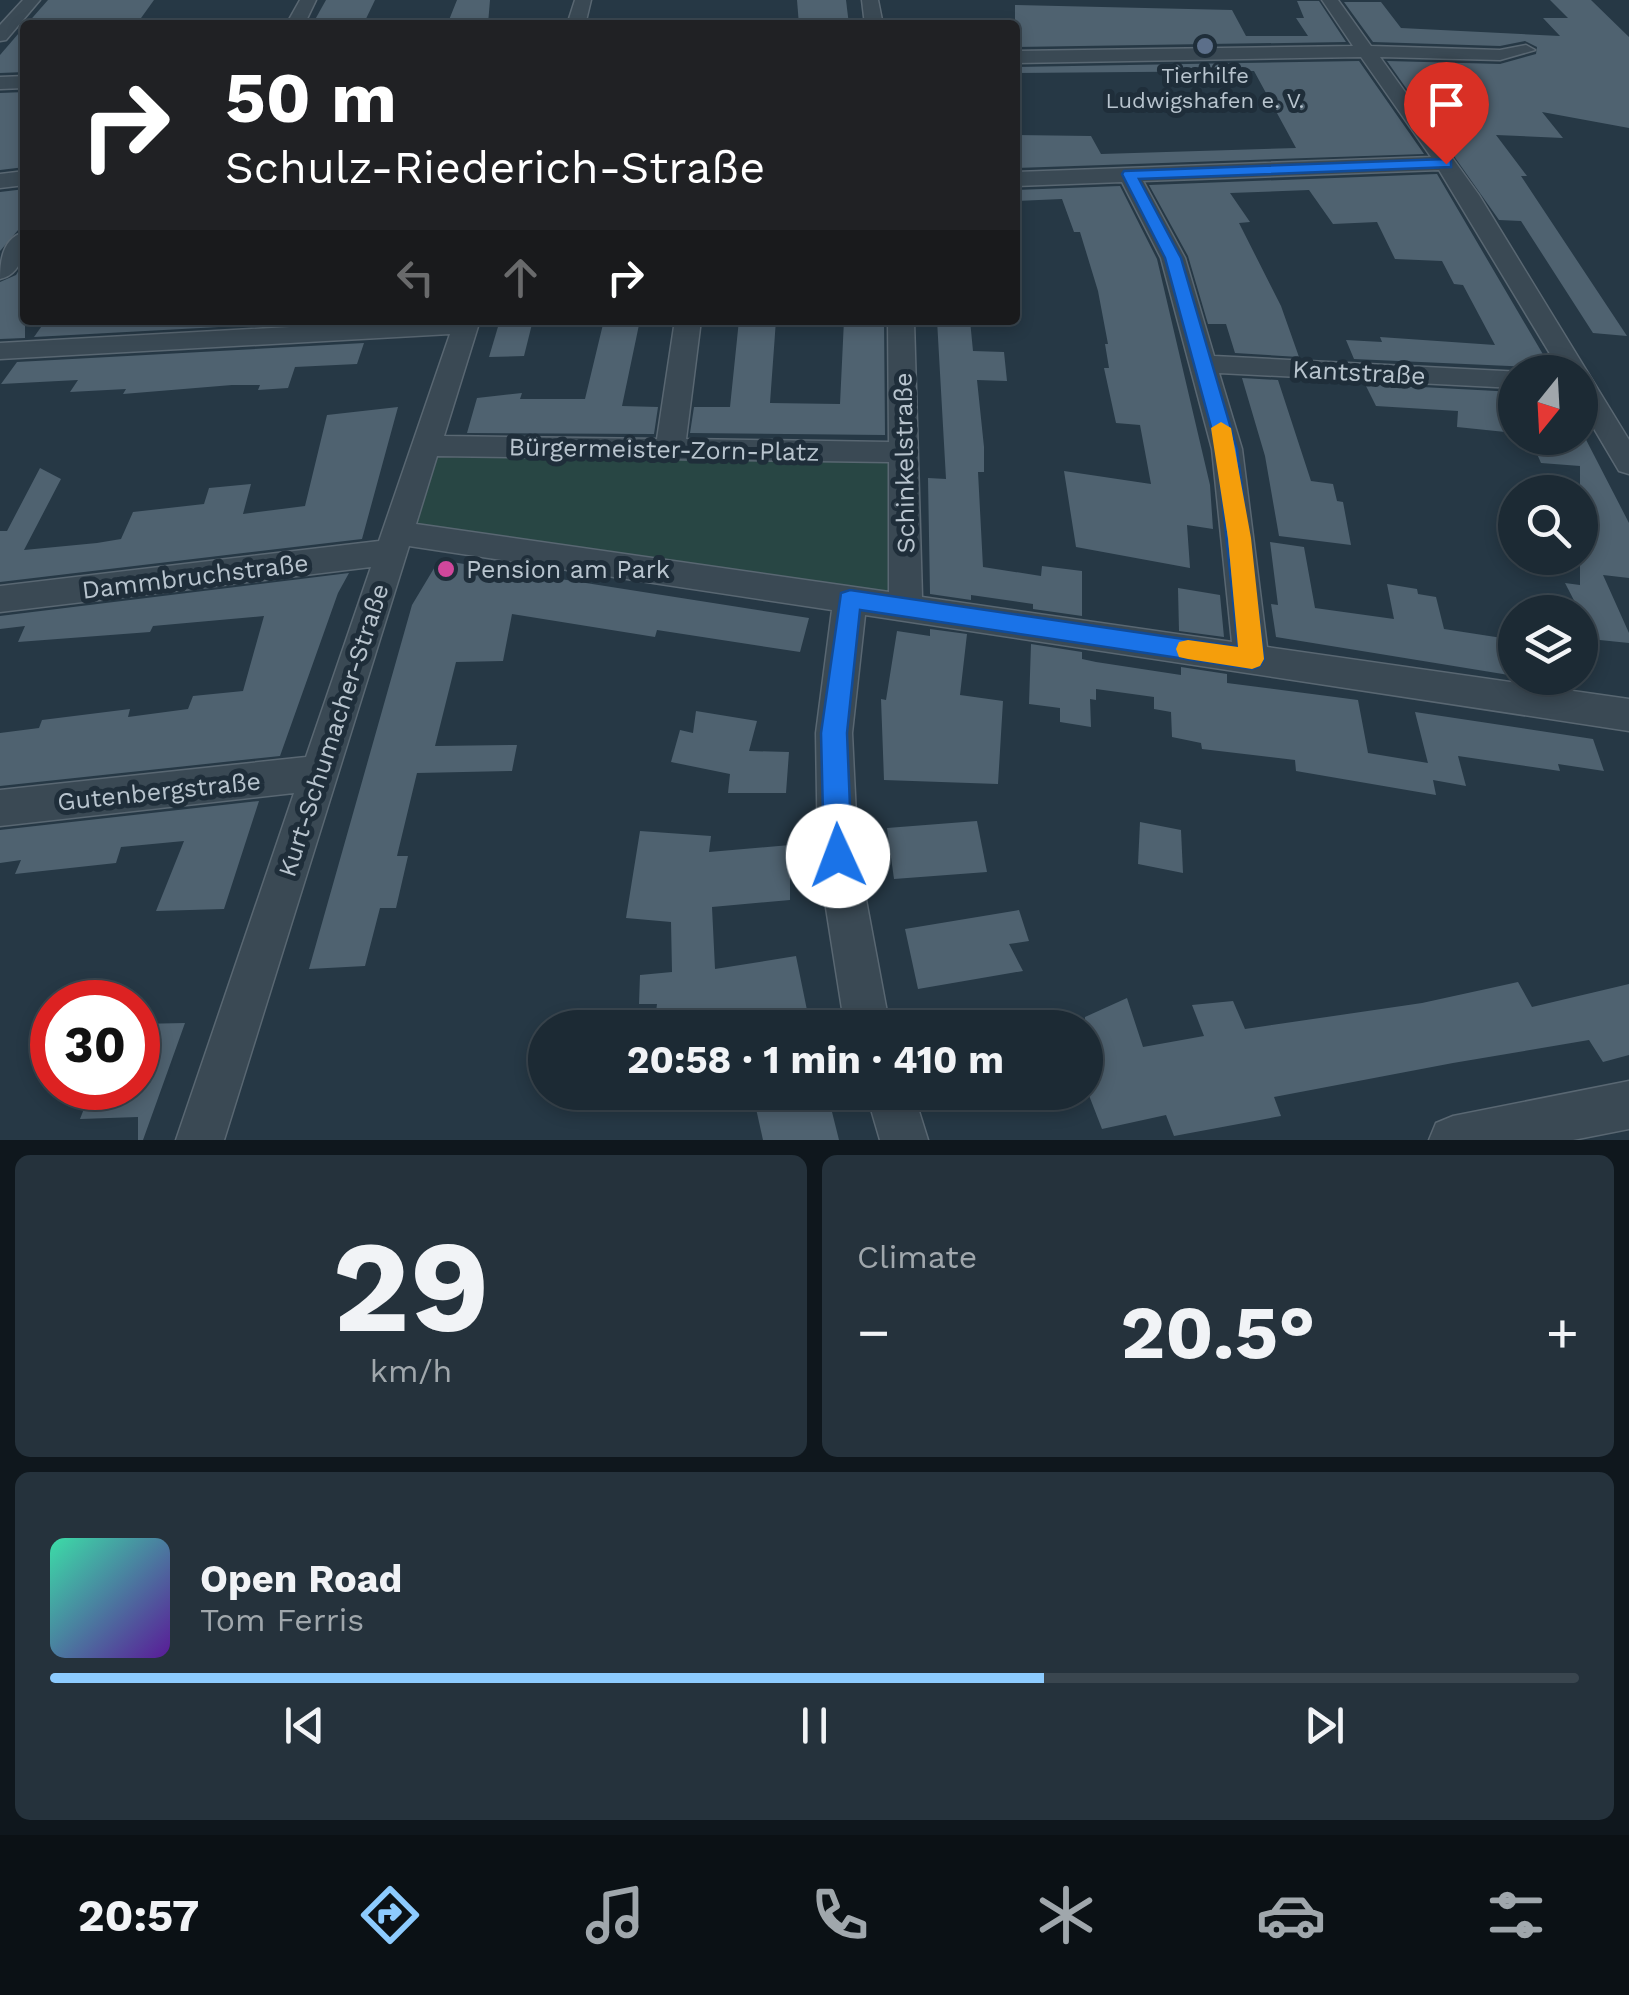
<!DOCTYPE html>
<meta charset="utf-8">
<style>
body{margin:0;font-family:"Work Sans",sans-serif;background:#25323c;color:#f1f3f6;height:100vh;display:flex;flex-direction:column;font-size:38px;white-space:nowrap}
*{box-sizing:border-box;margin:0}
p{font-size:32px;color:#a0a7ac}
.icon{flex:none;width:55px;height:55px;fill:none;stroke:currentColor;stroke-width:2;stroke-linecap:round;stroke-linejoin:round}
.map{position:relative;height:1140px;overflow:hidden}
.sheet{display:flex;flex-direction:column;gap:15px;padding:15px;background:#0f171d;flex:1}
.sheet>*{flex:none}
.banner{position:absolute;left:20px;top:20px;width:1000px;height:305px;border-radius:10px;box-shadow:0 5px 15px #0003,0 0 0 2px #3a464f;background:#202124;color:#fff;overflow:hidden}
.needle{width:65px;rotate:198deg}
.tools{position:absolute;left:1498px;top:355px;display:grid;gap:20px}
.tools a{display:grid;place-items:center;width:100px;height:100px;border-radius:50%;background:#1c2a34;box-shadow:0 5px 15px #0003,0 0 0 2px #3a464f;font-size:50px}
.speed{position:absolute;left:30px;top:980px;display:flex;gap:20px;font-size:50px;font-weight:700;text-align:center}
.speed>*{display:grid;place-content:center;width:130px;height:130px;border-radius:50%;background:#1c2a34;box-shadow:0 5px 15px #0003,0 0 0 2px #3a464f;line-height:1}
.speed .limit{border:15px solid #d22;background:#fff;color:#111}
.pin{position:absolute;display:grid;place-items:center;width:85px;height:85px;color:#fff;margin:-102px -42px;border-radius:50% 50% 50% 0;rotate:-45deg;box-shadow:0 0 10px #0007}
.pin .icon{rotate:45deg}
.me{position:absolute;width:110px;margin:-55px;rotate:358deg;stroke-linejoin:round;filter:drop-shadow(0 0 8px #0008)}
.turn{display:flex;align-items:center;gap:35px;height:210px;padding:0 40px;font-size:45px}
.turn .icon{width:130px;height:130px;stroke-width:2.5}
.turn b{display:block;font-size:70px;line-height:85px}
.lanes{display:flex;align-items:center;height:95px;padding:0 40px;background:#0003;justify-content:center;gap:50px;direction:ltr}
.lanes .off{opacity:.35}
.big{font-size:75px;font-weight:700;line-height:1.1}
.sheet .widget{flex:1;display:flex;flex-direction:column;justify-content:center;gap:15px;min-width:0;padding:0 35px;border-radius:15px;background:#25323c}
.sheet .dial{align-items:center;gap:0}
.dial b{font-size:130px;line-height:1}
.song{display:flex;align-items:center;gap:30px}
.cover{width:120px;height:120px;border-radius:15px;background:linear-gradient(135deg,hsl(160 70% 55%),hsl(270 70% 35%))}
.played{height:10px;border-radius:5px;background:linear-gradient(90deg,#8dcbfe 65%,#3a464f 65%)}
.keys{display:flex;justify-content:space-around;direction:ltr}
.heat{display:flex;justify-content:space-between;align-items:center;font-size:55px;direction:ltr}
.sheet .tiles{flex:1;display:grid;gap:15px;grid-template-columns:1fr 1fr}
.widget:last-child{grid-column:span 2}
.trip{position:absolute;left:528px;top:1010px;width:575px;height:100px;border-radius:50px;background:#1c2a34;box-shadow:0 5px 15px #0003,0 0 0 2px #3a464f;font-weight:700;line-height:100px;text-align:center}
.dock{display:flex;height:160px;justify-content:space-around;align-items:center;background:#0b1115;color:#a0a7ac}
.dock .icon{width:70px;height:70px}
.dock .active{color:#8dcbfe}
.dock b{font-size:45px;color:#f1f3f6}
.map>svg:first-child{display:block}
.green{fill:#284644}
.building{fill:#4f6270}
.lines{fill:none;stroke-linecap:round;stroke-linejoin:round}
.minor-casing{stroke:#596772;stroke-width:3}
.minor{fill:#3a4954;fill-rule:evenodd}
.route{fill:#1a73e8;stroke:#114b97;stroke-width:2.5}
.slow{fill:#f59e0b}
.service-dot{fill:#5c6f8a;stroke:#1f2e3a;stroke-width:4}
.hotel-dot{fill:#d1479c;stroke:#1f2e3a;stroke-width:4}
.labels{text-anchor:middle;stroke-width:10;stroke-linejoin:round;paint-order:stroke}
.far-poi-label{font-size:22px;fill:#b8c4ce;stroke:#1f2e3a}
.street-label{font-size:25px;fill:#b8c4ce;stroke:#1f2e3a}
.poi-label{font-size:25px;fill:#b8c4ce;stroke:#1f2e3a;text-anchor:start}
</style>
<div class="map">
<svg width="1629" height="1140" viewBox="0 0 1629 1140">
<rect width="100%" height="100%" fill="#263845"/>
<path class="green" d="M433,452L893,458V597L413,526Z"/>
<g class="building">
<path d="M48,0H154L136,25H26Z"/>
<path d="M326,0H375L363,25H312Z"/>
<path d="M457,0H490L488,24L447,25Z"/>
<path d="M797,0H846L849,25H799Z"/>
<path d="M1550,0H1591L1629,37V128L1542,112L1563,138L1496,135L1527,176H1521L1627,336L1593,333L1521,221L1499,220L1387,61L1500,64L1536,54L1537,47L1525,41L1500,46L1373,42L1344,2H1381L1401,28L1560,36L1543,18H1568Z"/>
<path d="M1297,1H1319L1346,42L1015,47V5L1232,10L1246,36H1308L1296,18H1304Z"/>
<path d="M25,26V72L0,73V55Z"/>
<path d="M1359,61L1424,154L1015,168V135L1091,136L1101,154L1296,148L1254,71L1015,73V67Z"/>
<path d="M25,92V167L0,170V93Z"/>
<path d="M1437,174L1551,368L1354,359L1346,340L1382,342L1380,337L1495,345L1463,285L1454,284L1442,261L1395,259L1377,222L1333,224L1309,190L1230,193L1250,222L1239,223L1281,306L1299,357L1235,353L1226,324H1208L1188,256L1149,185Z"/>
<path d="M1120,186L1157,259L1210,485L1213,529L1187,525L1190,568L1076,547L1064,471L1151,484L1140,425L1116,423L1104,368H1109L1105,344H1108L1098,291L1080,232H1074L1062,199L1015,201V190Z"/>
<path d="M25,189V222L0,251V192Z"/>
<path d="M25,260V338L0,339V282L16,275Z"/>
<path d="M46,320H346L34,337Z"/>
<path d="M500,320H533L524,356L489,357Z"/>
<path d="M604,320H640L622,406L658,407L654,434L467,433L477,398L522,393L520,399H585Z"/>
<path d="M739,320H776L770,403L840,404L844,320H884L885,435L690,433L694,407H730Z"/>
<path d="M937,320H970L973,351L1004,352L1007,381L977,380L984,447V472H978L983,567L1041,576L1042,566L1082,571V616L1033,609V604L971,595V600L930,594L928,478L946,479Z"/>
<path d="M364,343L357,364L295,367L288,388L258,390L260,385H232L123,394L126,389L70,392L78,380L1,384L17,362Z"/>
<path d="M1242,378L1278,380L1311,481L1333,484L1337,501L1343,502L1351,545L1279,536L1265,456Z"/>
<path d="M1365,384L1515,392V433L1457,427L1458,411L1376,406Z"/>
<path d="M398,407L362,539L0,582V531H7L40,468L61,479L24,550L97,543L121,539L133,512L204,504L209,488L251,484L243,514L305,506L327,415Z"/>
<path d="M1580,428L1629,523V578L1603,575L1629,633V643L1580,638V612L1565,583L1580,585V466L1541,463L1530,438H1580Z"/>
<path d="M1270,542L1304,547L1315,608L1394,619L1387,584L1417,589L1418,594L1436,597L1444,629L1515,640V676L1276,637L1271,604L1278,605Z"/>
<path d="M439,560L809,618L800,652L657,630L655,637L512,614L503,661L456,662L435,746L517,745L512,771L417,773L397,856H408L396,908H380L365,966L309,969L412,605Z"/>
<path d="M349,573L338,593L280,756L0,786V733L39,728L42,720L130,709L128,717L188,709L193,696L243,691L264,616L153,626L150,632L18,642L25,626L0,629V616Z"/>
<path d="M1178,588L1220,595L1224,637L1179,631Z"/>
<path d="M930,629L967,634L960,695L1003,701L998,784L884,780L881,699L886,700L897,631L930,636Z"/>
<path d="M1031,644L1082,652V659L1096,662L1181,675V667L1227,674V683L1358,700L1368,753L1428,763L1431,775L1415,712L1593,739L1604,771L1558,764L1560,771L1458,756L1466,786L1433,780L1436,795L1296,771L1295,760L1202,749L1201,743L1172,737L1171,712L1154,709V697L1096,689V700L1090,699L1091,727L1060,722V708L1029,704Z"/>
<path d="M696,711L757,721L749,751L789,752L786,793H728L730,774L671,762L680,730L693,733Z"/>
<path d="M259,801L224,909L156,911L184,841L121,847L116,863L15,874L21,860L0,863V830Z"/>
<path d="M977,821L987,872L894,879L887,828Z"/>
<path d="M1140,822L1181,830L1183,873L1138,864Z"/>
<path d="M640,831L711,836L709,852L790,845V900L712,907L715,969L796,956L809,1020L759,1028H654L657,1004H639L640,975L672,972L671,922L626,918Z"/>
<path d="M1019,910L1029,941L1009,944L1023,971L918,989L905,929Z"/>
<path d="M1518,982L1532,1007L1629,984V1055L1603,1062L1589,1040L1453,1063L1274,1097L1281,1116L1174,1136L1166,1115L1102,1129L1085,1085V1017L1127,998L1143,1047L1204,1036L1192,1005L1233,1001L1245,1029L1422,1003Z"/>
<path d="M185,1023L143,1140H138V1117L80,1119L92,1088H138V1024Z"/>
<path d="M799,1092H827L839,1140H763L755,1104Z"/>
</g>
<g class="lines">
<g class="minor-casing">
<g id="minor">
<path d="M23,0H40L6,40L0,41V25Z"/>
<path d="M300,0H316L304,25H286Z"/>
<path d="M575,0H591L585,25H567Z"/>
<path d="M862,0H878L883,25H865Z"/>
<path d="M1322,0H1338L1371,46L1500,50L1526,45L1535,50L1500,60L1380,57L1479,195L1629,440V474L1619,471L1580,405V372H1561L1439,170L1143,181L1185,258L1214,356L1523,372H1515V388L1219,373L1242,449L1267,647L1629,699V731L865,615L852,733L858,857L890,1028H845L818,857L816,733L832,610L409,546L224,1140H176L294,793L0,826V790L306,757L371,567L0,612V586L379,541L450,334L0,359V343L414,320H480L444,436L657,439L675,320H701L686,439L889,442L888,320H914L922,597L1232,642L1212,449L1161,258L1122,182L1015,186V172L1431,157L1361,57L1015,63V51L1353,46ZM437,456L889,462V592L416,524Z"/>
<path d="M25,76V88L0,89V77Z"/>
<path d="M25,171V185L0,188V174Z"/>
<path d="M25,232C25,251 22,274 0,279C0,260 3,237 25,232Z"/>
<path d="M1629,1081V1129L1573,1140H1429L1436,1123L1453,1116Z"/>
<path d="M866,1092H913L928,1140H880Z"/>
</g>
</g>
<use href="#minor" class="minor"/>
</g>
<path class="route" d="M1446,159L1451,160V167L1139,179L1181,258L1237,449L1264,659L1260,666L1252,669L860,610L847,733L852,856L848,866L838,870L828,866L824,856L821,733L841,593L850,590L1238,647L1217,449L1165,258L1122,174L1124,171Z"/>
<path class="slow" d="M1221,422L1231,428L1251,538L1264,659L1260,666L1252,669L1188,659L1179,657L1176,649L1179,642L1188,640L1238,647L1228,538L1211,428Z"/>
<circle class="service-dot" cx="1205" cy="46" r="10"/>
<circle class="hotel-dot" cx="446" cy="569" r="10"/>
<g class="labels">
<g class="far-poi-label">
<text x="1205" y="83">Tierhilfe<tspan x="1205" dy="25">Ludwigshafen e. V.</tspan></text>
</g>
<g class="street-label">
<text transform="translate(1359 372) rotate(3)" y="9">Kantstraße</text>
<text transform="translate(664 449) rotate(1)" y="9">Bürgermeister-Zorn-Platz</text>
<text transform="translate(904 463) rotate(-91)" y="9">Schinkelstraße</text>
<text transform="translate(195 576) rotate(-7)" y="9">Dammbruchstraße</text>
<text transform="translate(333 730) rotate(-72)" y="9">Kurt-Schumacher-Straße</text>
<text transform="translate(159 791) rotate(-6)" y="9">Gutenbergstraße</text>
</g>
<g class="poi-label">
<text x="466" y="578">Pension am Park</text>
</g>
</g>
</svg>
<div class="tools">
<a><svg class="needle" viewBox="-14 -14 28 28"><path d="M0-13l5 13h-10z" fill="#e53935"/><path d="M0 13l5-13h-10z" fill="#a0a7ac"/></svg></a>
<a><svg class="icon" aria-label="search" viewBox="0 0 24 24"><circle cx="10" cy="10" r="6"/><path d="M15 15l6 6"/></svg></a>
<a><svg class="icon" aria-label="layers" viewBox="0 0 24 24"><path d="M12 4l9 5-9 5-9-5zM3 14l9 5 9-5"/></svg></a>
</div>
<div class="speed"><div class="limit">30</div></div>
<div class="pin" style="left:1446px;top:164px;background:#d93025"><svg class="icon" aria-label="arrive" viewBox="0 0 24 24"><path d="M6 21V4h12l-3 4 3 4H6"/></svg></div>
<svg class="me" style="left:838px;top:856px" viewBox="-20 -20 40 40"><circle r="19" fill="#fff"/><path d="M0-13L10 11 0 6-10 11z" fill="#1a73e8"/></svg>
<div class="trip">20:58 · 1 min · 410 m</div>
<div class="banner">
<div class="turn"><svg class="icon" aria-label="right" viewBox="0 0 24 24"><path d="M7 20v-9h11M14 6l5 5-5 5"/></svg><div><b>50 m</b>Schulz-Riederich-Straße</div></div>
<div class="lanes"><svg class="icon off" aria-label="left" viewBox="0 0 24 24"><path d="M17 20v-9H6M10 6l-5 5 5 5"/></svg><svg class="icon off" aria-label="ahead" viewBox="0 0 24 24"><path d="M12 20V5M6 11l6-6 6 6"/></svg><svg class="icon" aria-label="right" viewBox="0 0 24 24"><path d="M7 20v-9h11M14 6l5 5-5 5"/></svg></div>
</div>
</div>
<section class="sheet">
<div class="tiles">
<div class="widget dial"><b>29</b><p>km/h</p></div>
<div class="widget"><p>Climate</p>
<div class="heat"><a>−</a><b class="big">20.5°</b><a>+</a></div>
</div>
<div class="widget">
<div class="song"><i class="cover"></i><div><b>Open Road</b><p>Tom Ferris</p></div></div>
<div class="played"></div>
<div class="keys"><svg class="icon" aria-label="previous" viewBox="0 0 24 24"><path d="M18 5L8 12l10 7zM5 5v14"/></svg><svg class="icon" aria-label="pause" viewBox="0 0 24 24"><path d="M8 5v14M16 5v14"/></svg><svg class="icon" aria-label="next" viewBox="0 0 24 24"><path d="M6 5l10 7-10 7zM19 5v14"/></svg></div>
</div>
</div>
</section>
<nav class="dock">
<b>20:57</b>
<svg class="icon active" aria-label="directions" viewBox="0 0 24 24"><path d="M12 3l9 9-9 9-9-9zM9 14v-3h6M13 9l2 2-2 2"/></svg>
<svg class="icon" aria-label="music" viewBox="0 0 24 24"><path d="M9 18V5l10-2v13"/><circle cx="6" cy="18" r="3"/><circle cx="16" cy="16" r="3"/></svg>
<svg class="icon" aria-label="phone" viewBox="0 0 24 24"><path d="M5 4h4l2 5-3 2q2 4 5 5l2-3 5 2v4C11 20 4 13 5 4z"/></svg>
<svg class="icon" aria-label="climate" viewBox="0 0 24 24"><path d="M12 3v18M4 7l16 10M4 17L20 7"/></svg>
<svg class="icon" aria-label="car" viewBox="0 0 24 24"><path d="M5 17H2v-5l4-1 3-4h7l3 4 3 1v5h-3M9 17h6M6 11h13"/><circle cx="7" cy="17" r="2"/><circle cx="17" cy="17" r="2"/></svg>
<svg class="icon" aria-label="filters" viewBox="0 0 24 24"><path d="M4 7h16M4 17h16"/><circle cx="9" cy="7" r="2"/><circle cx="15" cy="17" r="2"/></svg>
</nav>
